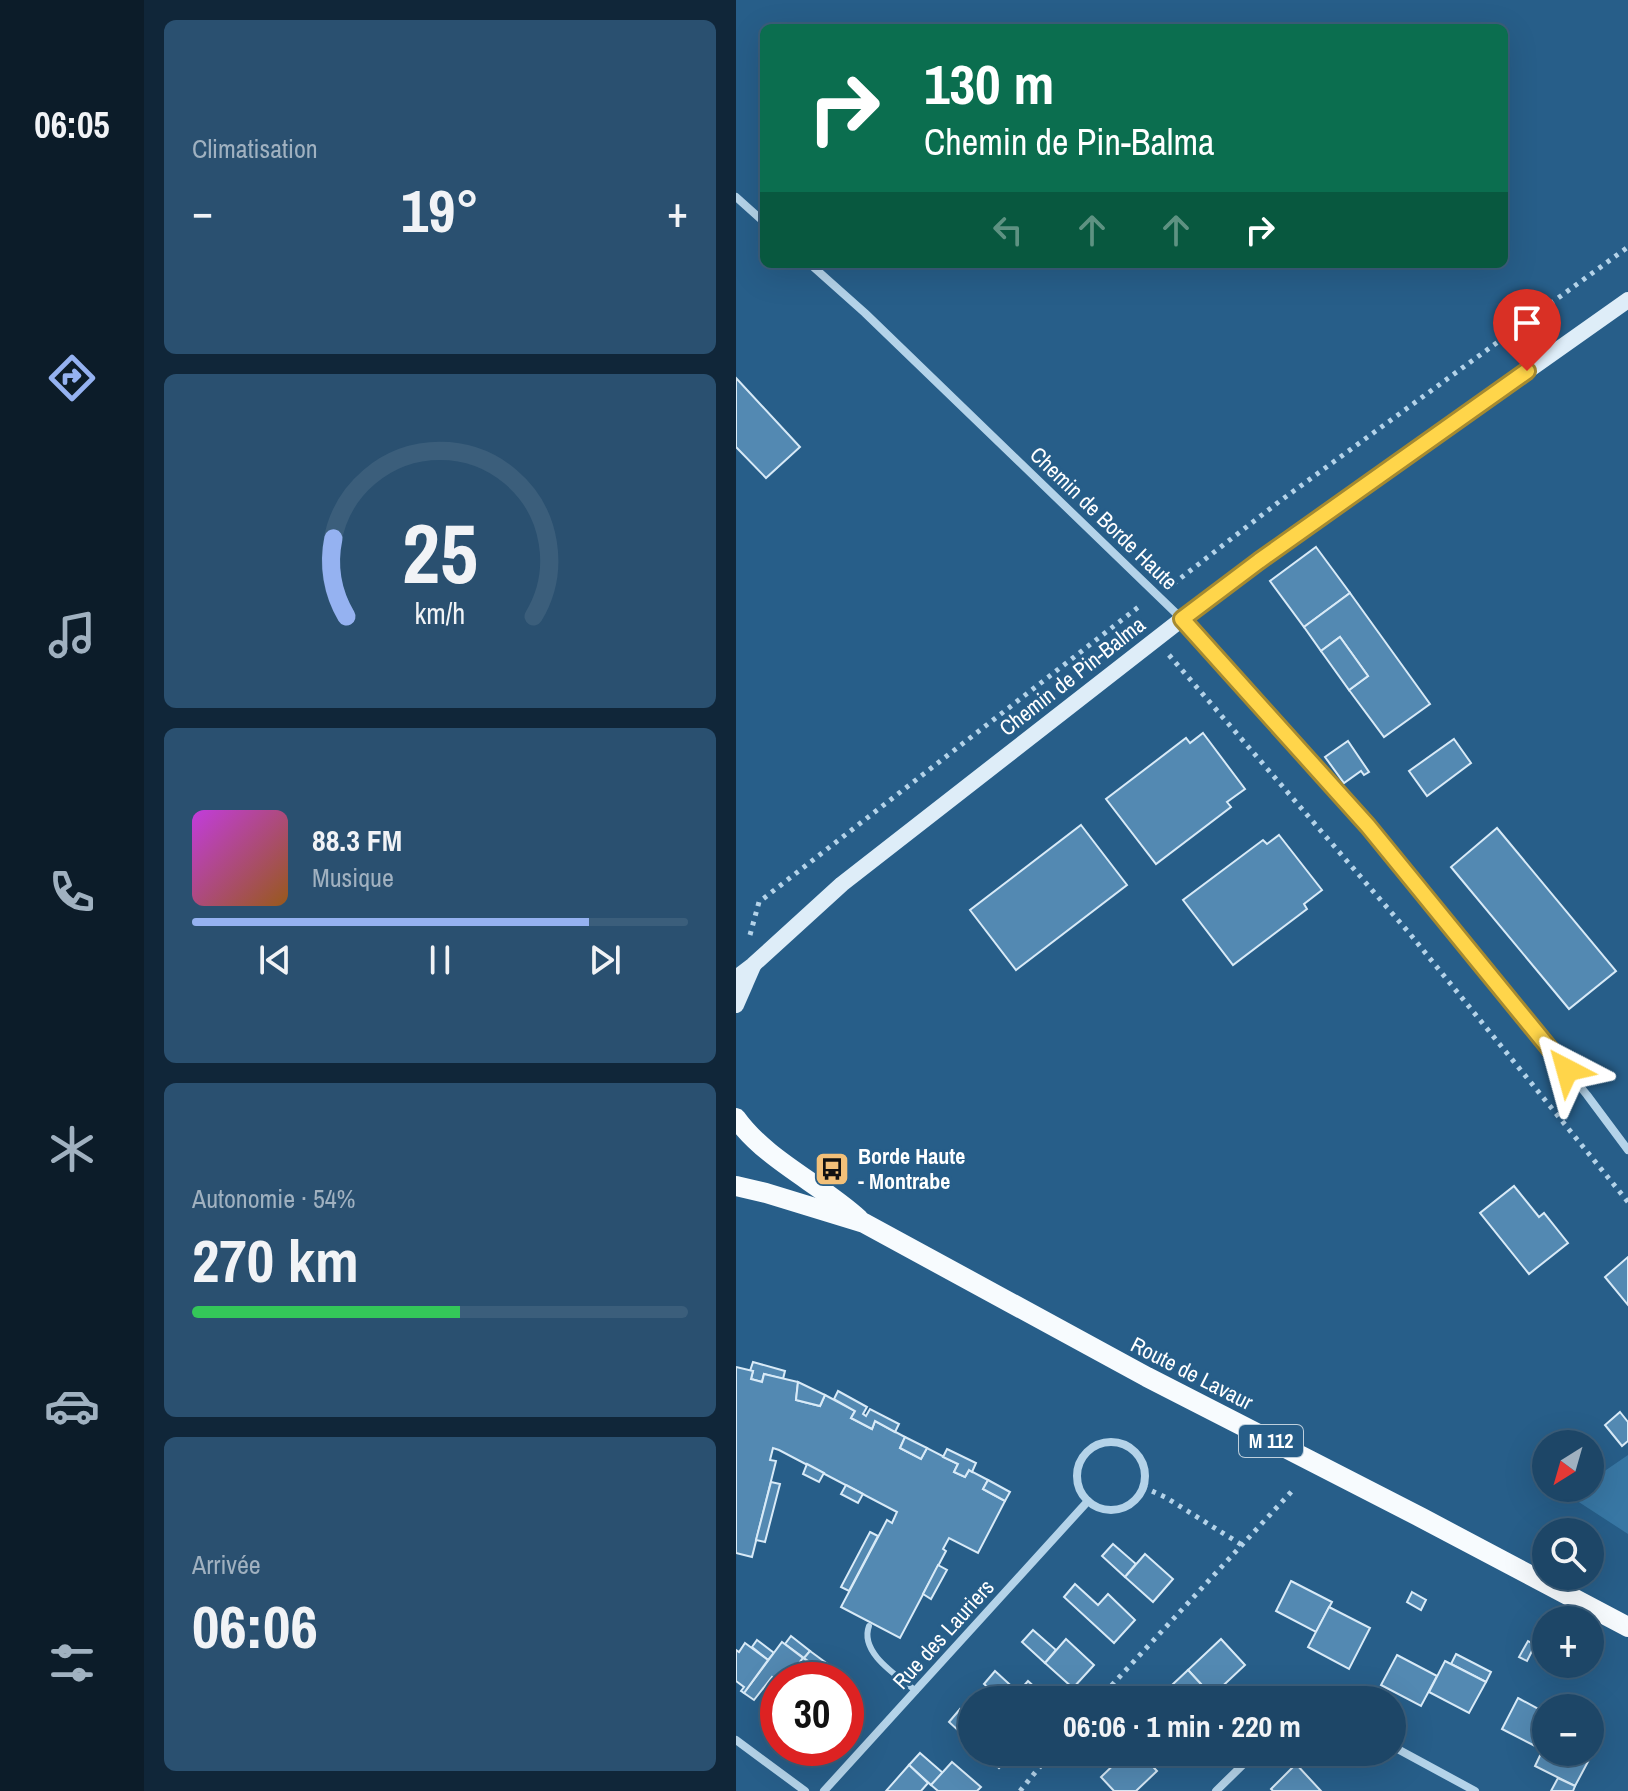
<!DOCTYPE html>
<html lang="fr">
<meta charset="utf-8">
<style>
body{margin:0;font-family:"Archivo Narrow",sans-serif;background:#2a5070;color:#f1f3f6;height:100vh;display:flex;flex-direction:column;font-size:30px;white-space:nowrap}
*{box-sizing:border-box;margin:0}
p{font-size:26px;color:#a0b1c0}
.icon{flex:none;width:44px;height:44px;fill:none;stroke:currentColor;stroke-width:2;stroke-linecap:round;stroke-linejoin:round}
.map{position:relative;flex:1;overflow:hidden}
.drawer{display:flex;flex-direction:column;gap:20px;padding:20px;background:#102639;width:592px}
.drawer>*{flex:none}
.hud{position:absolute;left:24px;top:24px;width:748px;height:244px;border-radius:12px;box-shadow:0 8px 32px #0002,0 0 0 2px #3b5e7b;background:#0b6e4f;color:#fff;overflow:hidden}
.needle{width:52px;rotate:217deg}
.fabs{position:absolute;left:796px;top:1430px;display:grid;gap:16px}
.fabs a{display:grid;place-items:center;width:72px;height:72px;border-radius:50%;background:#1d4667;box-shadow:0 8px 32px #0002,0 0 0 2px #3b5e7b;font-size:40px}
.speed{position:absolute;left:24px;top:1662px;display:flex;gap:16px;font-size:40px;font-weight:700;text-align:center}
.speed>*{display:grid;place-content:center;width:104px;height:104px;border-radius:50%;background:#1d4667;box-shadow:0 8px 32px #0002,0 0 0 2px #3b5e7b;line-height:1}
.speed .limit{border:12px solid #d22;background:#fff;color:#111}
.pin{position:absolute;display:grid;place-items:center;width:68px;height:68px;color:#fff;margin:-82px -34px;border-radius:50% 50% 50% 0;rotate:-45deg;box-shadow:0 0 8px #0007}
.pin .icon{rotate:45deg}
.me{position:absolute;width:88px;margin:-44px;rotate:321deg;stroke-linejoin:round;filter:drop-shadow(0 0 6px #0008)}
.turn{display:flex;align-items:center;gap:28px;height:168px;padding:0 32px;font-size:36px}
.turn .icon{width:104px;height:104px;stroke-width:2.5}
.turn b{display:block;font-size:56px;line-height:68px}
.lanes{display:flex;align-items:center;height:76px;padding:0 32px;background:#0003;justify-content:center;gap:40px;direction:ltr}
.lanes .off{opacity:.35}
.big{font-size:60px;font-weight:700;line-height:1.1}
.drawer .card{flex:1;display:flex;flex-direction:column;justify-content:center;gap:12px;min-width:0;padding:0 28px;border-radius:12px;background:#2a5070}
.drawer .dial{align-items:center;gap:0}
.dial svg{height:208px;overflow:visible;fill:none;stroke:#3b5e7b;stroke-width:7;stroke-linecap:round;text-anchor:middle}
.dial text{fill:#f1f3f6;stroke:none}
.song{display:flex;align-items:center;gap:24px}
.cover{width:96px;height:96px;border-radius:12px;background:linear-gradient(135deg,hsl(290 70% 55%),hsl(30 70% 35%))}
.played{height:8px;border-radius:4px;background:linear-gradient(90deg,#95b2f1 80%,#3b5e7b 80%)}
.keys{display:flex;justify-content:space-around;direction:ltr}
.heat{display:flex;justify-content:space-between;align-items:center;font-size:44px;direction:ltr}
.charge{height:12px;border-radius:6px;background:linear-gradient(90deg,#34c759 54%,#3b5e7b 0)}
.trip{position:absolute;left:222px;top:1686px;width:448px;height:80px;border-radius:40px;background:#1d4667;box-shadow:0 8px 32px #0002,0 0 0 2px #3b5e7b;font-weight:700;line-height:80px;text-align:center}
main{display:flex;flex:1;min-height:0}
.dock{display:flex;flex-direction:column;width:144px;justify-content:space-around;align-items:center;background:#0c1c29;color:#a0b1c0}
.dock .icon{width:56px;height:56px}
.dock .active{color:#95b2f1}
.dock b{font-size:36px;color:#f1f3f6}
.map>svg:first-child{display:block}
.green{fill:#3877a4}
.building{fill:#5389b2;stroke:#d8eaf7;stroke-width:2}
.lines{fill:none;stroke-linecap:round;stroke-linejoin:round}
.path{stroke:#b4d3e9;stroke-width:5;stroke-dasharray:4 6;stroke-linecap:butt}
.lane{stroke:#b4d3e9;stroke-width:6}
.street{stroke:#b4d3e9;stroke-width:8}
.secondary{stroke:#deedf8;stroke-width:16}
.primary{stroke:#f7fbfe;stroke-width:20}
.route-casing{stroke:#a68a30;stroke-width:20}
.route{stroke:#ffd54a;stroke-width:14}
.labels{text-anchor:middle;stroke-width:6;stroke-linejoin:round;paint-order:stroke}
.shield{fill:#275e89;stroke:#becfdc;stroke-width:2}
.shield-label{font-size:20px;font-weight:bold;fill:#fff}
.street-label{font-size:22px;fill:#fff;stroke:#275e89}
.poi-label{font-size:22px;font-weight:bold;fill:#fff;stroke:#275e89;text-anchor:start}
</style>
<main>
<nav class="dock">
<b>06:05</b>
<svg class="icon active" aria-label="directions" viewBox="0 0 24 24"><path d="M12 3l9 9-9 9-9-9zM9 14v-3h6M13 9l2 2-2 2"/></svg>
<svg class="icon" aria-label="music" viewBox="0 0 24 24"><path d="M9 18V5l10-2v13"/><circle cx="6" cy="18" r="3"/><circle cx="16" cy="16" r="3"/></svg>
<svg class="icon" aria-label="phone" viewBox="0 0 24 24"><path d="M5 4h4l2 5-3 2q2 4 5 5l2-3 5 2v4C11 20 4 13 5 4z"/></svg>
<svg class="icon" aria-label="climate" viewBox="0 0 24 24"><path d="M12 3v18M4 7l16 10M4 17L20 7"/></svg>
<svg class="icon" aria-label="car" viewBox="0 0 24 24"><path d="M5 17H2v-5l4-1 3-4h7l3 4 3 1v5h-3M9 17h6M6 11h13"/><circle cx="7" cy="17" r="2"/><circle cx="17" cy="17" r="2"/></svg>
<svg class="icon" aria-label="filters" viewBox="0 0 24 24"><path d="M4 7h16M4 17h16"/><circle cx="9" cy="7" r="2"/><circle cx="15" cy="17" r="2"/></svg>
</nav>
<section class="drawer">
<div class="card"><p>Climatisation</p>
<div class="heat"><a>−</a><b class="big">19°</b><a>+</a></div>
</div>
<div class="card dial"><svg viewBox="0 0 100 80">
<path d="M14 69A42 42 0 1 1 86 69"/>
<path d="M14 69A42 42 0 0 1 9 39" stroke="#95b2f1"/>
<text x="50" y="56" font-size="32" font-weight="700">25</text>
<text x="50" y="72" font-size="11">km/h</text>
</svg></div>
<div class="card">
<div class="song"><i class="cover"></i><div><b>88.3 FM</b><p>Musique</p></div></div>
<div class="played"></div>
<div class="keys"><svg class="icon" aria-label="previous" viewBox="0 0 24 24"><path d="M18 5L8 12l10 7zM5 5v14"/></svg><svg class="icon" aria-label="pause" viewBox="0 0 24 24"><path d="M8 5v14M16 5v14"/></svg><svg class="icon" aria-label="next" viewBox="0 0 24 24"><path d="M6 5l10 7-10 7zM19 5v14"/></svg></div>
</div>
<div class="card"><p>Autonomie · 54%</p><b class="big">270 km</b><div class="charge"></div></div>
<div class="card"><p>Arrivée</p><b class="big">06:06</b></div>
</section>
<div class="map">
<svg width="892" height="1791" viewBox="0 0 892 1791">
<rect width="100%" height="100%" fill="#275e89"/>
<path class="green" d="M892,1455V1534L832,1495L843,1488H854V1481Z"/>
<g class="building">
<path d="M0,378L64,447L30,478L0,447Z"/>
<path d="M580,547L614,593L568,627L534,581Z"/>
<path d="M614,593L694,704L648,737L613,690L632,676L604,637L585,651L568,627Z"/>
<path d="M604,637L632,676L613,690L585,651Z"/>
<path d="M467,733L509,789L491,802L495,807L420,864L370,799L450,738L454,743Z"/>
<path d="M718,739L735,763L691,796L673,771Z"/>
<path d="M612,741L633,772L628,775L625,771L608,783L589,757Z"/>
<path d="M345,825L391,885L280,970L234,910Z"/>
<path d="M761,828L880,971L833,1009L715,867Z"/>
<path d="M543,835L586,890L568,904L571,909L497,965L447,900L527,840L531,844Z"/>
<path d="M778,1186L803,1217L808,1213L832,1243L793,1274L744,1213Z"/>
<path d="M892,1257V1305L869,1277Z"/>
<path d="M17,1362L49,1371L47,1379L28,1374L26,1382L15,1379L17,1371H14Z"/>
<path d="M0,1367L17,1371L15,1379L26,1382L28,1374L62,1382L60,1400L84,1406L89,1395L119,1411L115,1418L136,1429L139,1421L169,1437L164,1448L185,1459L191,1448L222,1464L218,1472L229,1477L233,1470L252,1480L247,1489L269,1501L242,1553L213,1538L207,1549L210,1551L164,1638L105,1607L151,1520L156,1523L161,1512L43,1450L37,1448L34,1460L40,1461L16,1557L0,1553Z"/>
<path d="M62,1382L89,1395L84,1406L60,1400Z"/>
<path d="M102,1391L131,1407L127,1414L130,1416L134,1409L163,1424L159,1432L139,1421L136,1429L115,1418L119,1411L98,1399Z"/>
<path d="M884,1412L892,1422V1441L886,1446L869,1425Z"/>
<path d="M169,1437L191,1448L185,1459L164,1448Z"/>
<path d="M211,1449L240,1463L236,1472L233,1470L229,1477L218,1472L222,1464L207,1457Z"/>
<path d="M71,1464L88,1473L83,1482L67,1474Z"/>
<path d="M252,1480L274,1492L269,1501L247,1489Z"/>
<path d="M35,1482L44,1484L29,1542L20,1540Z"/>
<path d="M110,1485L127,1494L122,1503L105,1494Z"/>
<path d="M134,1532L142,1536L113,1591L105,1587Z"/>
<path d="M377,1544L400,1564L389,1577L366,1556Z"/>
<path d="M409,1554L437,1579L417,1602L389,1577Z"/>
<path d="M202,1565L211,1570L195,1599L187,1594Z"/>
<path d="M555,1581L596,1602L580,1632L540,1611Z"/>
<path d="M339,1584L362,1605L372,1594L399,1620L378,1643L328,1597Z"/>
<path d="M676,1592L690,1600L685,1610L671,1602Z"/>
<path d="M593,1607L634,1628L613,1669L572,1647Z"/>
<path d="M297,1630L320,1650L309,1663L286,1642Z"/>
<path d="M55,1636L74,1651L68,1658L49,1644Z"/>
<path d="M330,1639L358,1665L337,1688L309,1663Z"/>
<path d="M485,1639L509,1665L476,1696L452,1670Z"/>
<path d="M21,1640L38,1653L32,1660L16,1647Z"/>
<path d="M792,1641L799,1645L791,1661L783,1657Z"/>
<path d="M46,1642L67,1658L50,1680H42V1682L36,1677L18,1700L8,1693Z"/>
<path d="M9,1643L32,1660L8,1693L5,1691L8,1687L0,1681V1650L3,1652Z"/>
<path d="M74,1651L97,1668L91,1675L68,1658Z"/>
<path d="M720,1654L755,1672L750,1682L715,1664Z"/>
<path d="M661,1655L701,1676L685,1706L645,1685Z"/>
<path d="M67,1658L91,1675L87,1680H50Z"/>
<path d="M709,1661L750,1682L733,1713L693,1692Z"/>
<path d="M452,1670L476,1696L471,1700H420Z"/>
<path d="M259,1671L282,1692L275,1700H266L248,1684Z"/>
<path d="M292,1681L313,1700H275Z"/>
<path d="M782,1698L810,1713V1743L807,1750L766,1729Z"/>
<path d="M224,1709L236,1720V1743L213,1722Z"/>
<path d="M810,1743V1752H854L853,1754L855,1756L839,1786L799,1766Z"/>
<path d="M246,1752H278L263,1768Z"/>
<path d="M391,1752H403L421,1771L400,1791H378L365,1777Z"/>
<path d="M184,1753L207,1773L195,1785L173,1765Z"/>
<path d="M216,1762L245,1787L241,1791H202L195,1785Z"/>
<path d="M560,1764L585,1791H537L535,1789Z"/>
<path d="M173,1765L192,1783L185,1791H150Z"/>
<path d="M822,1778L839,1786L837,1791H815Z"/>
</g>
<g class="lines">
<g class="path">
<path d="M437,584L544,501L892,247"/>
<path d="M433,655L674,934L892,1202"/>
<path d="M14,935L23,902L405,605"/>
<path d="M407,1487L429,1497L506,1545"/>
<path d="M362,1700L556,1491"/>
<path d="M284,1791L316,1752"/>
</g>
<path class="lane" d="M133,1626C123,1653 162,1676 180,1691"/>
<g class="street">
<path d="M0,197L28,222"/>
<path d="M74,264L129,313L446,619L632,826L851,1095L892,1150"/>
<circle cx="375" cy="1476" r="34"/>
<path d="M0,1740L69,1791"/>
<path d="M656,1746L739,1791"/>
<path d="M88,1791L352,1501"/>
<path d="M480,1791L520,1752"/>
</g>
<g class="secondary">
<path d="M0,978L17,965L106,884L446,619L523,561L892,300"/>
<path d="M0,1005L17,966"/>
</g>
<g class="primary">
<path d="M0,1118C30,1160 85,1184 123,1219"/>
<path d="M0,1186L30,1193L128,1223L411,1377L686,1518L892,1627"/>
</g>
</g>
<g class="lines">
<g class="route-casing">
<path id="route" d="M791,371L523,561L446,619L632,826L831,1070"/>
</g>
<use href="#route" class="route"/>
</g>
<defs>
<g id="bus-square" transform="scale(1.8)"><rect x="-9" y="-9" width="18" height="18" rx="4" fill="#f2c079" stroke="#275e89"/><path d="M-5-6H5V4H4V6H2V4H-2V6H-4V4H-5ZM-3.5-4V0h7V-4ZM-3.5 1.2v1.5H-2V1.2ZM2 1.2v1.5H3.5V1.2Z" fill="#111"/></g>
</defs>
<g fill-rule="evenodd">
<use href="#bus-square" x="96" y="1169"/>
</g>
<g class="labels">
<rect class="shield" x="503" y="1425" width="64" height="32" rx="6"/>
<g class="shield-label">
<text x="535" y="1448">M 112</text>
</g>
<g class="street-label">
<text transform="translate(368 518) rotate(44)" y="8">Chemin de Borde Haute</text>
<text transform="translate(336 676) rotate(-38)" y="8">Chemin de Pin-Balma</text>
<text transform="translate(456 1373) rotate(27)" y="8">Route de Lavaur</text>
<text transform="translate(207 1634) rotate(-48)" y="8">Rue des Lauriers</text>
</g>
<g class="poi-label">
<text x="122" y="1164">Borde Haute<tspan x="122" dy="25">- Montrabe</tspan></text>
</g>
</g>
</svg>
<div class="fabs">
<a><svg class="needle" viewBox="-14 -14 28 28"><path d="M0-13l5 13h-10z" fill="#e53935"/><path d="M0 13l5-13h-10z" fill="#a0b1c0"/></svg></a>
<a><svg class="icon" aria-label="search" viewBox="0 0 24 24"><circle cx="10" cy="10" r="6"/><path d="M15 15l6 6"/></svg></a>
<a>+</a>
<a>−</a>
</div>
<div class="speed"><div class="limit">30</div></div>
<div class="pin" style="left:791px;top:371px;background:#d93025"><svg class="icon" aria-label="arrive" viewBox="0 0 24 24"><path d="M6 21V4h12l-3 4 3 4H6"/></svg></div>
<svg class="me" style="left:831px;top:1070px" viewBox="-20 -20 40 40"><path d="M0-17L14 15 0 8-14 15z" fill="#ffd54a" stroke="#fff" stroke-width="4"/></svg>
<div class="trip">06:06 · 1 min · 220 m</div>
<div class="hud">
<div class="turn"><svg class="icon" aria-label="right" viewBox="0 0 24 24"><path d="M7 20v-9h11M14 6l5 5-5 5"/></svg><div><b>130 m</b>Chemin de Pin-Balma</div></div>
<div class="lanes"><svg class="icon off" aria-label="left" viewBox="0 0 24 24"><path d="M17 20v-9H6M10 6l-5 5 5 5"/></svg><svg class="icon off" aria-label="ahead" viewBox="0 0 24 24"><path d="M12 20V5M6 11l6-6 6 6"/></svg><svg class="icon off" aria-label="ahead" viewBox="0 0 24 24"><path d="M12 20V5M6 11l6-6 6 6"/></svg><svg class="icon" aria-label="right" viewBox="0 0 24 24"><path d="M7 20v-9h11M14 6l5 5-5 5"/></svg></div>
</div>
</div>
</main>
